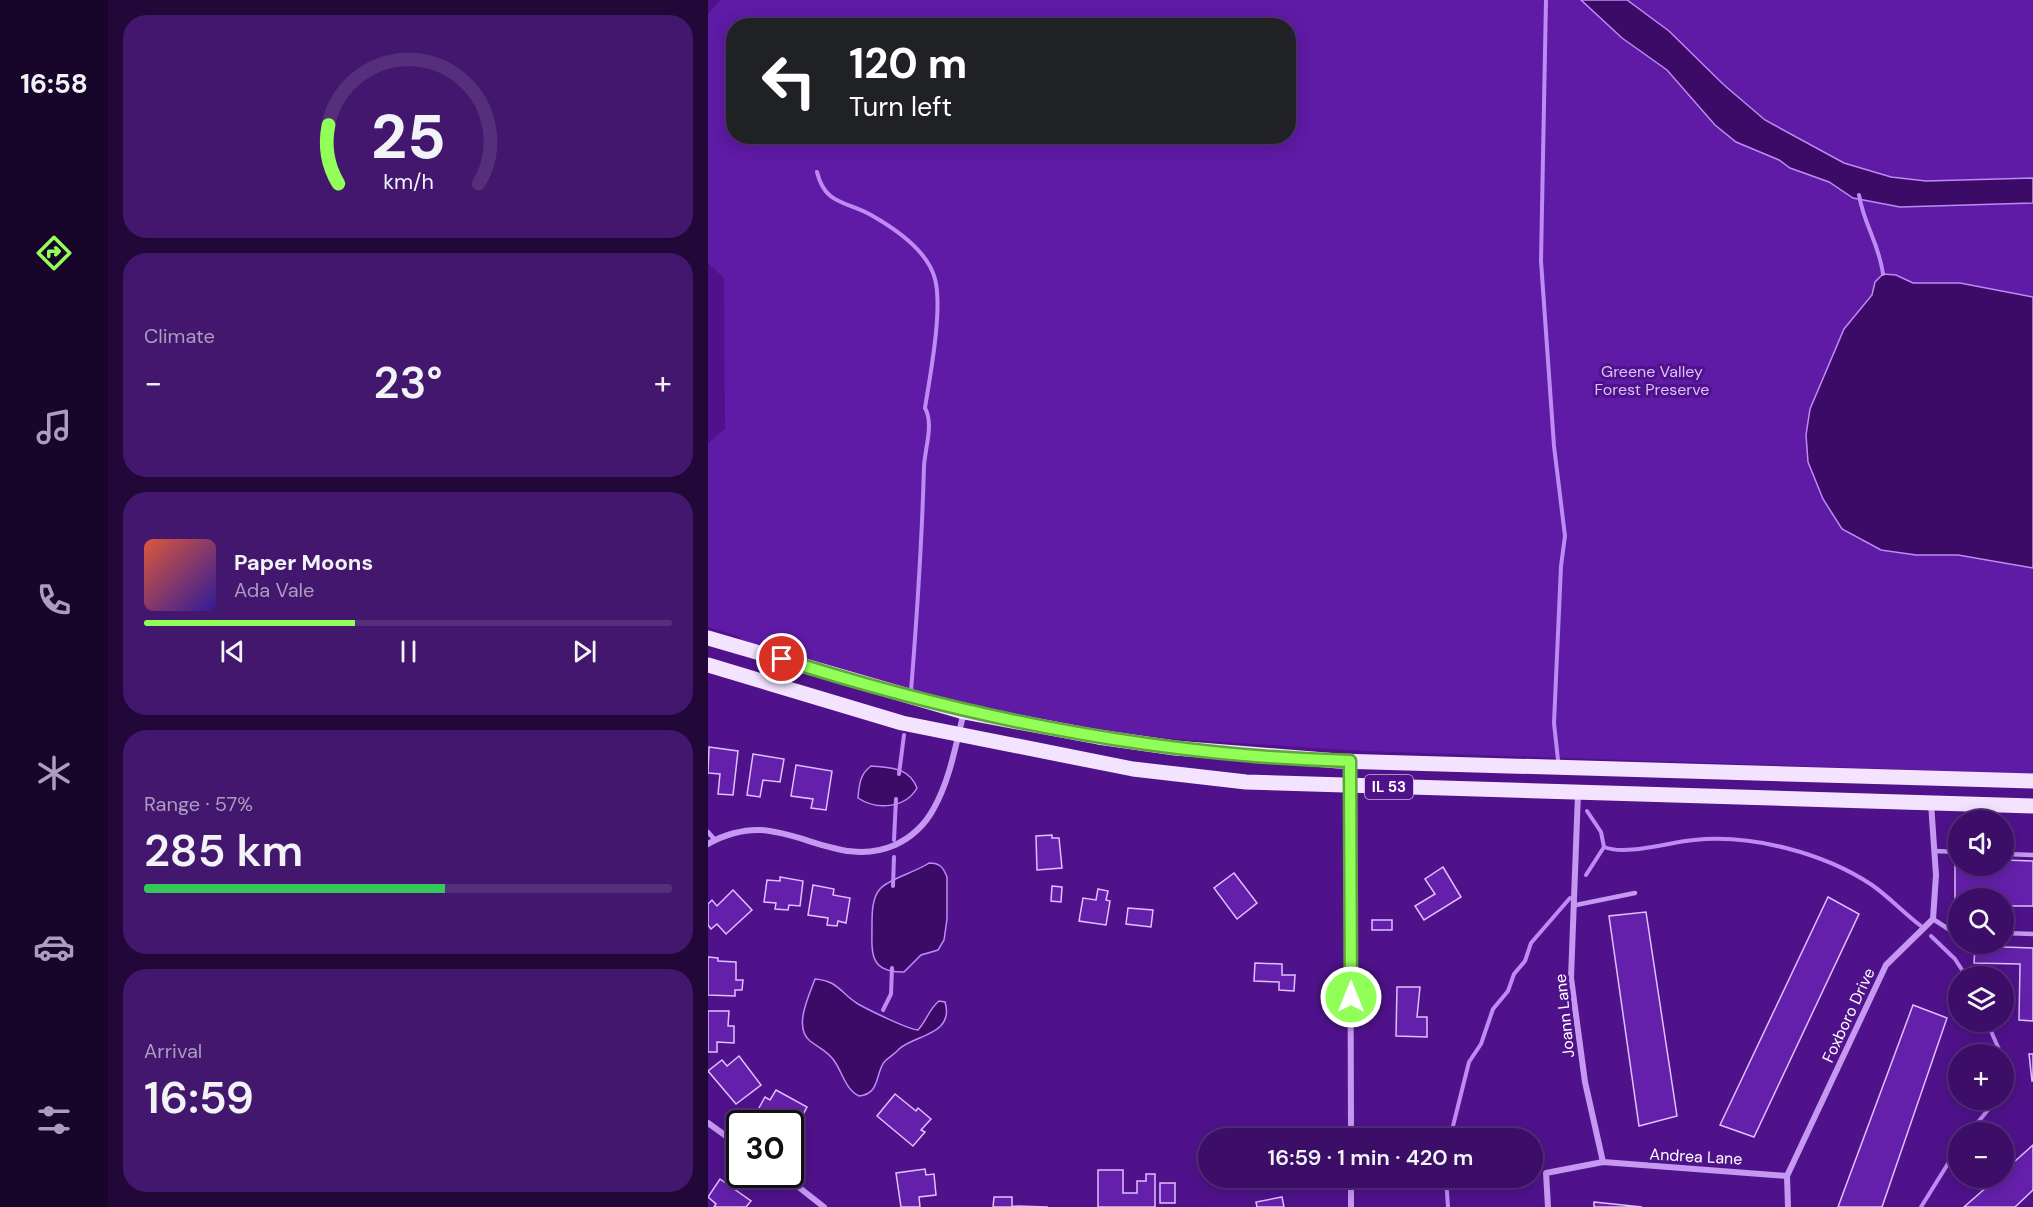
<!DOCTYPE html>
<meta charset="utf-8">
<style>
body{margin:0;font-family:"DM Sans",sans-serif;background:#43176e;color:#f1f3f6;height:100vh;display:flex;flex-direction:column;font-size:22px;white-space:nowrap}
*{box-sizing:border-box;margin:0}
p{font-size:20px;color:#ac9cc0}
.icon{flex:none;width:33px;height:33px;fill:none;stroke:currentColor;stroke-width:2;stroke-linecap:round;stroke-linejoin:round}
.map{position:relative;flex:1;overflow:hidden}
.panel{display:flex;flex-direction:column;gap:15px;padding:15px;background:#210839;width:600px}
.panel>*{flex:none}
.guide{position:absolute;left:18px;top:18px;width:570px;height:126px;border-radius:24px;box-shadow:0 3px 15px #0003,0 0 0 2px #552e7c;background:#202124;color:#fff;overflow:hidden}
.buttons{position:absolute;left:1240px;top:810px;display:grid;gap:12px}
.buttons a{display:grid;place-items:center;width:66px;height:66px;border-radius:50%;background:#3c0e68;box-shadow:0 3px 15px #0003,0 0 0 2px #552e7c;font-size:30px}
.speed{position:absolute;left:18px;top:1110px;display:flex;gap:12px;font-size:30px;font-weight:700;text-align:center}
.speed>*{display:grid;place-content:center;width:78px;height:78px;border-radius:50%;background:#3c0e68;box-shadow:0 3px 15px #0003,0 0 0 2px #552e7c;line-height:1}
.speed .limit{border:3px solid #111;border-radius:9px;background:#fff;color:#111}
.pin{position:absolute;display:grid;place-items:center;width:51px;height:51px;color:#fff;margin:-26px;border:3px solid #fff;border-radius:50%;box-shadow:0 2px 6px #0007}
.me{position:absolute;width:66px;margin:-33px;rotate:0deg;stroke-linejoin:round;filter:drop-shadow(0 0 4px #0008)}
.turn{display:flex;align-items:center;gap:21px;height:126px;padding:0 24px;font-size:27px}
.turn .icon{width:78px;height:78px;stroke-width:2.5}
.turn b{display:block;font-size:42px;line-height:51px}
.big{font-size:45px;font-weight:600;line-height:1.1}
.panel .card{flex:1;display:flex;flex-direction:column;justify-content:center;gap:9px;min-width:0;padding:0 21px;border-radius:24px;background:#43176e}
.panel .dial{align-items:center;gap:0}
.dial svg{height:156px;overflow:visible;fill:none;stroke:#552e7c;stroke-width:7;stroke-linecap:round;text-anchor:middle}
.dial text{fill:#f1f3f6;stroke:none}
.song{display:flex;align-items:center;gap:18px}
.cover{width:72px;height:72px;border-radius:9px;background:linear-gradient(135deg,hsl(10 70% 55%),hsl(250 70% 35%))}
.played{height:6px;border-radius:3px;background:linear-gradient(90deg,#92ff59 40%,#552e7c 40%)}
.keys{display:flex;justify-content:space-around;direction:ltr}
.heat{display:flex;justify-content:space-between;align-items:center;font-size:33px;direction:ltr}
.charge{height:9px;border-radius:4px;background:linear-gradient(90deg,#34c759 57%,#552e7c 0)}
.trip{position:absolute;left:490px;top:1128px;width:345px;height:60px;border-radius:30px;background:#3c0e68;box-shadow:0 3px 15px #0003,0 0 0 2px #552e7c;font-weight:600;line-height:60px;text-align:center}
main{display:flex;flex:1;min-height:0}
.tabs{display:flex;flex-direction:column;width:108px;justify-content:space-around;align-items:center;background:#18062a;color:#ac9cc0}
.tabs .icon{width:42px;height:42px}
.tabs .selected{color:#92ff59}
.tabs b{font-size:27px;color:#f1f3f6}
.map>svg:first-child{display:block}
.green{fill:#5f1aa6;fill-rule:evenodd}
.water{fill:#3b0b67;stroke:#be8bf4;stroke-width:1.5}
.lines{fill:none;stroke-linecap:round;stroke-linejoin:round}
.stream{stroke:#be8bf4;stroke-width:4}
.building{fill:#6520ab;stroke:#dec0fc;stroke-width:1.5}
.lane{stroke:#c599f1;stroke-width:4.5}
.street{stroke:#c599f1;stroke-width:6}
.primary{stroke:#f3e3ff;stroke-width:15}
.route-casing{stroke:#5fa63a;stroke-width:15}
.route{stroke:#92ff59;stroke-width:10}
.labels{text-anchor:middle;stroke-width:6;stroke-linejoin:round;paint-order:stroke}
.shield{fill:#50128b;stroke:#cab8dc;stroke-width:1.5}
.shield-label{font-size:15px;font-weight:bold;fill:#fff}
.park-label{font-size:16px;fill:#dec0fc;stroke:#50128b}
.street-label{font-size:16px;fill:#fff;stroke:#50128b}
</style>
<main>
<nav class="tabs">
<b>16:58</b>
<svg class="icon selected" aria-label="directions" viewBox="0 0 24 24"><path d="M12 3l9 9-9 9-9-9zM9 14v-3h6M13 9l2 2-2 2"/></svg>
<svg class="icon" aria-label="music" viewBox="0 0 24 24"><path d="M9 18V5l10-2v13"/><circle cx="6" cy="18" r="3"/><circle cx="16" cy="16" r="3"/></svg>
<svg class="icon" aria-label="phone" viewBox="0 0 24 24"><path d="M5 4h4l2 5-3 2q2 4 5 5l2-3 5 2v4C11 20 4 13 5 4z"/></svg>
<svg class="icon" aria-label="climate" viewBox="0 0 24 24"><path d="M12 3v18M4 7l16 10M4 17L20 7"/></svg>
<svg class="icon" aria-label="car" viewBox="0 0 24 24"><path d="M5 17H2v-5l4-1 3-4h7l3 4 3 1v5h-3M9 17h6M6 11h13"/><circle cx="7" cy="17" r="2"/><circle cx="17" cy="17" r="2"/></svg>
<svg class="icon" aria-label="filters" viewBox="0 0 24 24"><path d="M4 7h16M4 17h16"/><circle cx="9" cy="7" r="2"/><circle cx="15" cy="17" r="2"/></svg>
</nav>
<section class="panel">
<div class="card dial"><svg viewBox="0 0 100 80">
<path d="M14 69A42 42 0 1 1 86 69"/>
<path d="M14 69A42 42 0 0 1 9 39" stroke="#92ff59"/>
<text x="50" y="56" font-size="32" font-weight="700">25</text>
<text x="50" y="72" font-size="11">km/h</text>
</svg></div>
<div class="card"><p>Climate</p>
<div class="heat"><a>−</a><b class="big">23°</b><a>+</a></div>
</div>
<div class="card">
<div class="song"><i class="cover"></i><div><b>Paper Moons</b><p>Ada Vale</p></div></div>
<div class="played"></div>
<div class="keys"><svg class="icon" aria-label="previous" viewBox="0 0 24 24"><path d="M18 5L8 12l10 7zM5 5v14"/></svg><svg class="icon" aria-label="pause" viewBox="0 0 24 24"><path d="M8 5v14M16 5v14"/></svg><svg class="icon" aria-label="next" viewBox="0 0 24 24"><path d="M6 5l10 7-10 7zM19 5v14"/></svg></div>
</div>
<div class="card"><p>Range · 57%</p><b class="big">285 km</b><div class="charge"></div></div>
<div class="card"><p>Arrival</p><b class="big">16:59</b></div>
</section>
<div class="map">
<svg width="1325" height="1207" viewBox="0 0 1325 1207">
<rect width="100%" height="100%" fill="#50128b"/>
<path class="green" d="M12,0H1325V774L654,751L467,739L387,730L219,695L32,643V637L0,627V443L17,429L16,278L0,263V14ZM26,26H580V136H26Z"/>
<g class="water">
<path d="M873,0H919L961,31L1016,85L1057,120L1136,163L1183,177L1218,181L1325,178V203L1192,207L1145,198L1121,182L1082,168L1071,160L1028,142L1007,125L959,70L914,38Z"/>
<path d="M1175,274L1188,275L1205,283H1252L1325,297V568L1250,555H1208L1173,550L1134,529L1115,499L1100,462L1098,435L1102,409L1136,329L1164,295L1167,282Z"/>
<path d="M163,766C183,768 201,767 209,788C197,809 168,810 150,798C151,785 152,774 163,766Z"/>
<path d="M221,863C232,863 235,867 239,877V919L236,940L230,950L213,955L196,972C160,973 164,951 164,925C164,913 164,898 172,889C180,879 208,872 221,863Z"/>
<path d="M107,979C131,981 132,993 150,1004C161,1010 199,1029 210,1030C219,1020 221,1009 231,1001L237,1002C247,1035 206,1035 191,1049C187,1054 181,1057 177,1061C167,1072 173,1094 151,1096C138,1090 135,1074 127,1062C121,1052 111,1048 102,1041C85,1027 101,996 107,979Z"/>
</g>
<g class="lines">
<g class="stream">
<path d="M838,0L833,261L846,446L857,536L853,566L846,723L850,760"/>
<path d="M109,172C117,205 138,201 163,215C186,228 220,251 227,279C235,309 222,376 217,408C226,424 217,448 216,466C214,541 209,616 203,691"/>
<path d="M1151,195C1156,225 1171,243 1175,274"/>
<path d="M191,774L196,735"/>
<path d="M186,840L188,799"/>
<path d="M896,847C917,856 962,842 986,840C1044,834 1116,853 1164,885C1181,897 1196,913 1213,926"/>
<path d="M878,875L896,847L893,832L879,811"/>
<path d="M185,886L186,857"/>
<path d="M1223,936L1247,959L1258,976"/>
<path d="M175,1010L183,994L184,968"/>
<path d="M1279,1022L1293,1054"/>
<path d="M1296,1078L1298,1086L1296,1089"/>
<path d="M1262,1132L1288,1100"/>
<path d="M742,1138L761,1062L773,1044L785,1009L800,991L806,974L817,961L823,943L862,898"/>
<path d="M738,1178L740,1207"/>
<path d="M1213,1207L1251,1146"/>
</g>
</g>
<g class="building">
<path d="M1,747L30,751L25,795L10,794L12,774L0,773Z"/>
<path d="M45,754L76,759L72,782L55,780L52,797L39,795Z"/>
<path d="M88,765L124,771L118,810L103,808L105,799L83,796Z"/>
<path d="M344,835V838H351L354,868L329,870L328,836Z"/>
<path d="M1247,859H1251V866H1296V860L1325,861V906H1296V898H1251V905H1247Z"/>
<path d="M735,867L753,897L716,920L707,906L727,894L717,879Z"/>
<path d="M526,873L549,903L529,919L506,888Z"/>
<path d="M72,877L95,881L92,906L81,905L80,910L67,909L68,903L56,902L59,880L72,881Z"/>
<path d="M105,885L126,889L125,895L142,898L138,923L130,921L129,926L119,925L120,918L100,915Z"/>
<path d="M344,886L354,887L353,902L343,901Z"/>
<path d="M390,889L400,891L398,900L402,901L398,925L371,921L375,898L388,900Z"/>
<path d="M25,890L44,910L18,934L9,924L3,929L0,925V904L4,900L9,906Z"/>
<path d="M1120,897L1151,914L1046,1137L1012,1125Z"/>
<path d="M420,908L445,910L443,927L418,924Z"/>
<path d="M938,912L969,1116L931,1126L901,916Z"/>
<rect x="664" y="920" width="20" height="10"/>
<path d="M1267,946L1325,948V1021L1311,1020L1312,964L1266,963Z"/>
<path d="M0,957L10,958V961L28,962V980H35L34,990H27V996L0,995Z"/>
<path d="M547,963L574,964V975H587L586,991L571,990V982L546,981Z"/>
<path d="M689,987H712L709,1017H719V1037L688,1036Z"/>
<path d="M1205,1005L1239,1018L1174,1207H1130Z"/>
<path d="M0,1011H21L20,1026H26V1043L9,1042V1052H0Z"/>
<path d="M1321,1054H1325V1081H1324Z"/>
<path d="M31,1056L53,1085L28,1104L0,1071L14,1060L19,1066Z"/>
<path d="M68,1090L99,1107L85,1133L82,1124H58L46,1117L57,1097L62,1100Z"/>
<path d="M187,1094L208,1111L210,1108L223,1119L213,1130L217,1132L205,1146L169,1116Z"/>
<path d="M1325,1145V1190L1307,1207H1256L1289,1178H1296V1171Z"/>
<path d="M217,1169L218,1175L226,1174L228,1195L211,1197L212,1207H193L188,1173Z"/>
<path d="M390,1170H415V1193H429V1181H438V1174H447V1207H390Z"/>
<path d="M12,1179L43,1201L38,1207H6L8,1204L0,1197Z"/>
<rect x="452" y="1183" width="15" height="20"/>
<path d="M286,1197H304V1206L340,1207H285Z"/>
<path d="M574,1197L576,1207H549L548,1202Z"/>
<path d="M886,1202L934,1207H886Z"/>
</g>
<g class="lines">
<g class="lane">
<path d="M0,832L7,840"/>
<path d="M1226,851L1251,852"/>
<path d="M1296,854L1325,855"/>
<path d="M868,905L927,893"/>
<path d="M1225,919L1245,932H1251"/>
<path d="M1296,933L1325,934"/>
</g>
<g class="street">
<path d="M642,762L643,1138"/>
<path d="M870,793L863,978L877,1082L895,1162"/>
<path d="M0,844C15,835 36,829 53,830C99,833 139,866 187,845C204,837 217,825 226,808C242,780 248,743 256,712"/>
<path d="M0,1123L32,1146"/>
<path d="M74,1174L116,1207"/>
<path d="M643,1178V1207"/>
<path d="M840,1207L838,1173L895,1162L1079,1176"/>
<path d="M1080,1207L1079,1176L1178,965L1225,919L1228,875L1223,803"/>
</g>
<g class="primary">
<path d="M0,638L256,712L390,737L467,748L630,761L1325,781"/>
<path d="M0,665L194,723L425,769L538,782L1325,806"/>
</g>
</g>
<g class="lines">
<g class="route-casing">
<path id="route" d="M74,659C258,718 448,756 642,761L643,997"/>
</g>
<use href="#route" class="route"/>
</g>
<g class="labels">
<rect class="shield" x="657" y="775" width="48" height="24" rx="4.5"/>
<g class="shield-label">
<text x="681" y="792">IL 53</text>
</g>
<g class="park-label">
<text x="944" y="377">Greene Valley<tspan x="944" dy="18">Forest Preserve</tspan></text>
</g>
<g class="street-label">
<text transform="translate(1140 1015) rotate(-65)" y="6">Foxboro Drive</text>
<text transform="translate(856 1016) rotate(-96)" y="6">Joann Lane</text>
<text transform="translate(988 1156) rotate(3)" y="6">Andrea Lane</text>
</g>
</g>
</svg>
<div class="buttons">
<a><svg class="icon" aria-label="sound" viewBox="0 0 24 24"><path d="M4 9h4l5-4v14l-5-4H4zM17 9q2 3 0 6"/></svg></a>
<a><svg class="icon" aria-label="search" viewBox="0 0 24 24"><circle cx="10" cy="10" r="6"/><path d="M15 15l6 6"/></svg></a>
<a><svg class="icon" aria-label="layers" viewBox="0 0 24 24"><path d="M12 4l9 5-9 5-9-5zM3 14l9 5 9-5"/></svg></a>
<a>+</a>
<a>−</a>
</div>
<div class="speed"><div class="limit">30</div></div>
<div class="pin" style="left:74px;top:659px;background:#d93025"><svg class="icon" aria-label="arrive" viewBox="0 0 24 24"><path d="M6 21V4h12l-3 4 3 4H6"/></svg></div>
<svg class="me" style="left:643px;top:997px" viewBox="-20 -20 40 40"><circle r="17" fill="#92ff59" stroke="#fff" stroke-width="3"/><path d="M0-11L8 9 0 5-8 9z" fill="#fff"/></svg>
<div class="trip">16:59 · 1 min · 420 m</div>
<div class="guide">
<div class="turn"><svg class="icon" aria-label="left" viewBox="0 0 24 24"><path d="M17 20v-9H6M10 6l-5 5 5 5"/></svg><div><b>120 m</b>Turn left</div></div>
</div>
</div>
</main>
